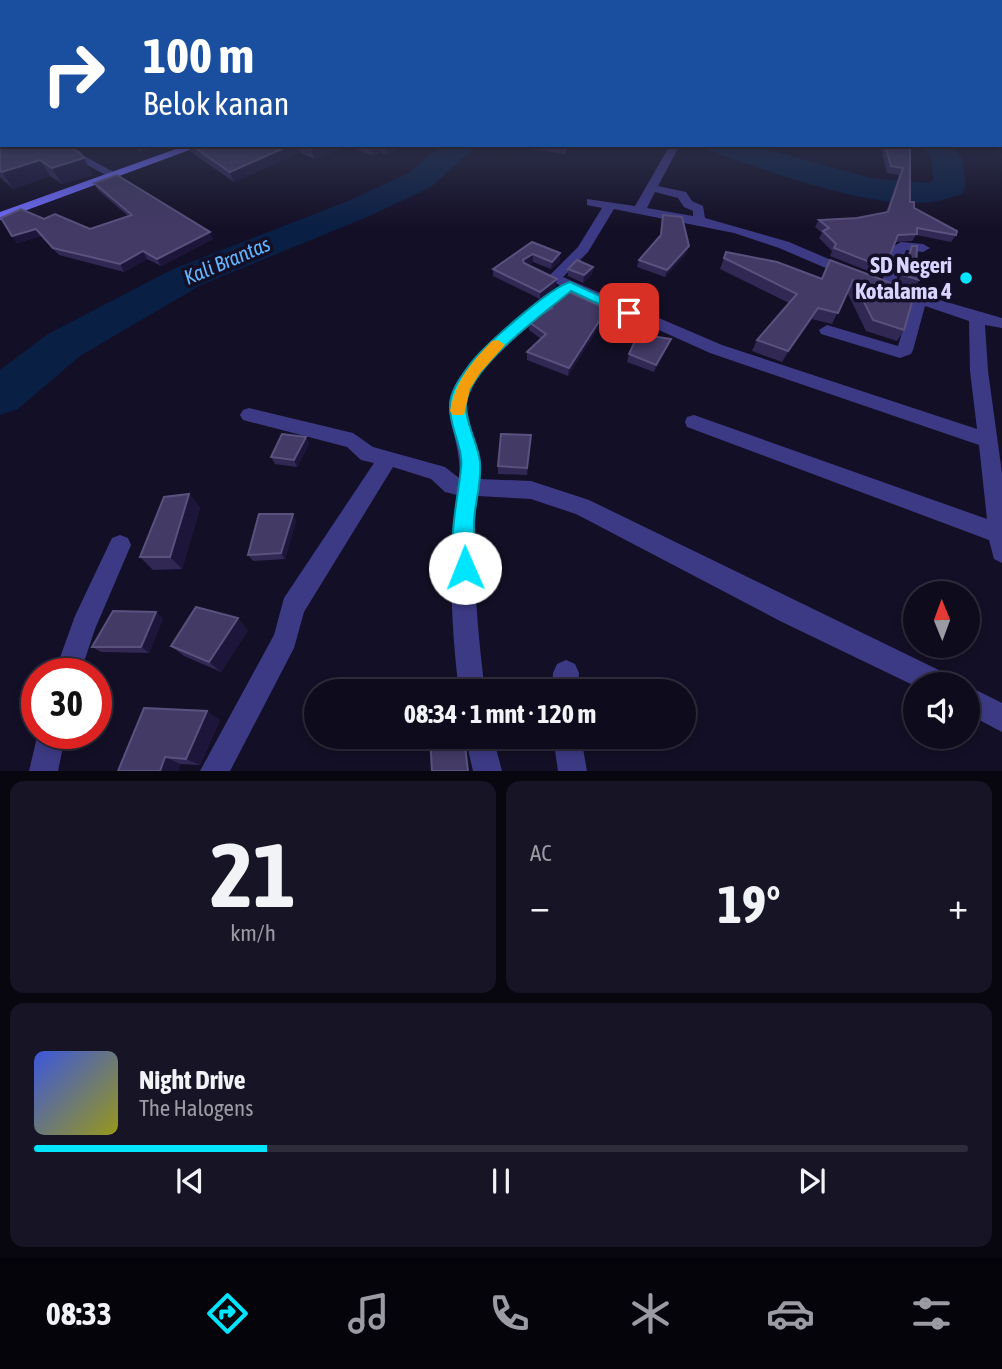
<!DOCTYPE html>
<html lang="id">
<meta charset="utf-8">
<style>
body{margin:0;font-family:"Asap Condensed",sans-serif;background:#171425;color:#f1f3f6;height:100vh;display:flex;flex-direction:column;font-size:26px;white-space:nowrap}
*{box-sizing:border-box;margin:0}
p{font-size:23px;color:#9b9ba3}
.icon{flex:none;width:38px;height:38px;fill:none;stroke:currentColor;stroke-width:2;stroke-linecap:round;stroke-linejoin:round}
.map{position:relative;height:771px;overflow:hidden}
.drawer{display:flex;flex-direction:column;gap:10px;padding:10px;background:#08060f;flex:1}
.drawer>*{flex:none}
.guide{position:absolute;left:0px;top:0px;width:1003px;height:147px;box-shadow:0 4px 10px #0003,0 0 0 2px #2e2b3b;background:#1a4fa0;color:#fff;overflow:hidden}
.needle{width:46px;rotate:359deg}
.controls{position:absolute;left:903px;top:581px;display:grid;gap:14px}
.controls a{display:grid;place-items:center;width:77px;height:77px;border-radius:50%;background:#0e0b1c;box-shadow:0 4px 10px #0003,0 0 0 2px #2e2b3b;font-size:35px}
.speed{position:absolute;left:21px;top:658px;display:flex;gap:14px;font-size:35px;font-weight:700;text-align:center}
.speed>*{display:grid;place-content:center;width:91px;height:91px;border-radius:50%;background:#0e0b1c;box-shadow:0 4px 10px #0003,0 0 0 2px #2e2b3b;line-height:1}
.speed .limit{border:10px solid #d22;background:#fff;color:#111}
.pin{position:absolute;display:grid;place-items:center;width:60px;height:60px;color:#fff;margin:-30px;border-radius:14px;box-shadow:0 4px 10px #0006}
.me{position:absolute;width:77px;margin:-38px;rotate:359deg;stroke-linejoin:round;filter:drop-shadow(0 0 5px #0008)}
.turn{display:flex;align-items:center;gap:24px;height:147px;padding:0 28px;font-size:32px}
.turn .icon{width:91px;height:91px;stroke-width:2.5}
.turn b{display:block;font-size:49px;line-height:60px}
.big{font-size:52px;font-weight:700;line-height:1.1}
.drawer .card{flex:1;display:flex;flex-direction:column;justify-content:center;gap:10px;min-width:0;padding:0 24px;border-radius:14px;background:#171425}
.drawer .dial{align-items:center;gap:0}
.dial b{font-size:91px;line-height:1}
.song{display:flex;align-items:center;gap:21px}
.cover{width:84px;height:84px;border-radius:10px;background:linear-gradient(135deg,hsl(230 70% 55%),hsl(60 70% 35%))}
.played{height:7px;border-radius:4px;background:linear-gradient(90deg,#00e5ff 25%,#2e2b3b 25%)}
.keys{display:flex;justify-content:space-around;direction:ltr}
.heat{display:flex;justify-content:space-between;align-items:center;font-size:38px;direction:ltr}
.drawer .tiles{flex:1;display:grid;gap:10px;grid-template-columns:1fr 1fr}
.card:last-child{grid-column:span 2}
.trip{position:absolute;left:304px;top:679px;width:392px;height:70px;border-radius:35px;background:#0e0b1c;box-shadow:0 4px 10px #0003,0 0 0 2px #2e2b3b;font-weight:700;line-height:70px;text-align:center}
.dock{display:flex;height:112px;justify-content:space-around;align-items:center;background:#06040b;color:#9b9ba3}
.dock .icon{width:49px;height:49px}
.dock .selected{color:#00e5ff}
.dock b{font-size:32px;color:#f1f3f6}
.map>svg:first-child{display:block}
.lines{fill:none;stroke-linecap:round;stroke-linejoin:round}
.river{fill:#0a1f44;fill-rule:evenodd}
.minor{fill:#3d3a85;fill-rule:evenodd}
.secondary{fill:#6f6bff;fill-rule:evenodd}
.primary{fill:#c25bff;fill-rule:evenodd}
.wall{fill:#312854}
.shaded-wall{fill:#1d163a}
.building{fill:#433a66;stroke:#5a527e;stroke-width:2}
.route{fill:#00e5ff;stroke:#0095a6;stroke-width:2}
.slow{fill:#f59e0b}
.poi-dot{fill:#00e5ff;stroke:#130f26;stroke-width:2.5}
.labels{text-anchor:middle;stroke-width:7;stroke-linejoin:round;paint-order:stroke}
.far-water-label{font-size:21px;font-style:italic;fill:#62b6ff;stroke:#130f26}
.poi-label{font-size:23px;font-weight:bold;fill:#d9d4ff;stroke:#130f26;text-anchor:end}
</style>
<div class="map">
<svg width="1002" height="771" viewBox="0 0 1002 771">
<rect width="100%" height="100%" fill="#130f26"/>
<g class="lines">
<g class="river">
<path d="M441,145H478L431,187L372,215L201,285L80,356L18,409L0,415V370L48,334L173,269L348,201L409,173Z"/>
<path d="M705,145H750L871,178L929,183L933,181L932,160L922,145H952L962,159L966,187L962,194C951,197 941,201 930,202C871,210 767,170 709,151Z"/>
</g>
<g class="minor">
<path d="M51,145H64L121,176L111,178Z"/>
<path d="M670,145H680L658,186L686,192L692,201L703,206L705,218L789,242L852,269V275H842L779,248L734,233L614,209L588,252L563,277L722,345L977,429L970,371L969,321L925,306L913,350L911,354L900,358L821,334L819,330L827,325L898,346L912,299L919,294L1002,318V328L985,325L988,371L1002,473V563L994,559L989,540L687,427L685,422L687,417L694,415L987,519L979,445L710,353L572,291C544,315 470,367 467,404C466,429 482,452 479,479L531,481L589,500L949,675L953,684L915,686L780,621L576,514L531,499L477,496C471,560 477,627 485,691H459C451,627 448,559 457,495L445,492L431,479L393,467L304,612L294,648L230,771H200L274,635L284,598L374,463L361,460L347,447L243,420L240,415L243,410L249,408L353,433L373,447L445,467L459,478C462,453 451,432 449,408C447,367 531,310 561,286L547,278L578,247L602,208L587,205V199L635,206ZM655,192L678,198L684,207L693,211V216L647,208Z"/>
<path d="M901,242L923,244L930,248L923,252L906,250L894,287L887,291L882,290L880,287L894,246Z"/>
<path d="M120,535L128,538L131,545L95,629L80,674H54L75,616L112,538Z"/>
<path d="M566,660L575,664L579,673L578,691H552L553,673L557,664Z"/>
<path d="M968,686L1002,703V732L968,714Z"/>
<path d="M38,733H66L58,771H29Z"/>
<path d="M465,737H493L502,771H473Z"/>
<path d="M553,737H581L587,771H558Z"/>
</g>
<path class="secondary" d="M187,145H203L0,220V212Z"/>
<rect class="primary" x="1001" y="120" width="1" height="5"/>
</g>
<g class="wall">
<path d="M2,126V145L93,175L62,184L50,176L13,189L0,177V127Z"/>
<path d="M126,145H161L141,152Z"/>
<path d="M188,145H407L386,155L381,152L373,156L348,146L314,159L300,152L234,182L191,152Z"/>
<path d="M515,145H568L566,154L515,147Z"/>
<path d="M880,145H908L910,202L914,208L956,235L951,242L916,235L912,241L895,242L885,268L881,276L830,256L832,251L819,238L822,233L815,227L819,220L857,218L886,212L899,175L887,173Z"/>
<path d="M94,183L213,239L161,266L147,259L124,272L59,255L41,236L17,243L12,236L44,219L90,229L128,216L98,190Z"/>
<path d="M663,215L687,253L665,277L637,267L639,260L660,237Z"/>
<path d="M532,242L560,253V261L551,269L533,262L527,265L556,286L540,299L493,276V269Z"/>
<path d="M912,246L919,280L914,288L898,282L908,253Z"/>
<path d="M726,252L821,278L830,260L904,330L897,341L866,331L847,292L832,324L812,319L782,362L752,351L757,340L789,303L720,269Z"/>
<path d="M593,267L592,274L583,283L568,276V269Z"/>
<path d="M570,293L607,309L605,317L568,376L527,360V352L541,339L529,330V322L548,310V306Z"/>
<path d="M671,339L668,346L654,372L627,362L629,354Z"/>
<path d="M531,435L527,475L498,474V466Z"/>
<path d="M306,437L309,444L297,467L275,464L271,457Z"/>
<path d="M189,494L200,508L182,569L153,570L140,557Z"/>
<path d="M293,514L296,521L285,559L253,561L248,555Z"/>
<path d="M163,618L149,653L101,652L92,647Z"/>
<path d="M248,630L221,672L184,656L171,646Z"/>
<path d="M220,720L200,765L180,764L178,771H118Z"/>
</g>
<g class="shaded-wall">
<path d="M137,145H161L141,152Z"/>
<path d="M291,145H298L300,152L234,182L230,172Z"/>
<path d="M320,145H347L348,146L314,159L311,149Z"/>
<path d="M373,145H380L381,152L373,156L371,146Z"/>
<path d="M384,145H407L386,155Z"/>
<path d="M84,158L93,175L62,184L52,168Z"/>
<path d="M40,160L50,176L13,189L2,172Z"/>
<path d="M36,229L41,236L17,243L12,236Z"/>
<path d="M210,232L213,239L161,266L157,259Z"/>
<path d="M689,246L687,253L665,277L667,270Z"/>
<path d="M143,251L147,259L124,272L120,264Z"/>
<path d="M560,253V261L551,269L552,262Z"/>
<path d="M533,254V262L523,267V260Z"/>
<path d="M593,267L592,274L583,283L584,275Z"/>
<path d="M557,279L556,286L540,299V292Z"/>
<path d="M818,308L812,319L782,362L788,351Z"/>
<path d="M607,309L605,317L568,376L569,368Z"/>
<path d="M671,339L668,346L654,372L656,365Z"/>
<path d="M306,437L309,444L297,467L294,460Z"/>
<path d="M189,494L200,508L182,569L170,557Z"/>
<path d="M293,514L296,521L285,559L281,553Z"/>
<path d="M156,612L163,618L149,653L141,647Z"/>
<path d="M238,618L248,630L221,672L209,662Z"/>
<path d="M207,711L220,720L200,765L186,759Z"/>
<path d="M165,757L180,764L178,771H160Z"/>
</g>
<g class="building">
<path d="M2,126V140H0V127Z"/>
<path d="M2,144L67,145L80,153L84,158L52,168L40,160L2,172L0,171V145Z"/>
<path d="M191,145H291L230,172Z"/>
<path d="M304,145H320L311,149Z"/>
<path d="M551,145H567L566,147Z"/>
<path d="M885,145H908L910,147V202H914V208L957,231L956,235L917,228V234L898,235L885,268L834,248L836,244L823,231L829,228L819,220L857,218L888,212L903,168L891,166Z"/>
<path d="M117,175L210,232L157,259L143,251L120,264L53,248L36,229L12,236L1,218L21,209L44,219L55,214L90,229L132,215L94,183Z"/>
<path d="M663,215L682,217L689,246L667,270L639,260L661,235Z"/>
<path d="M532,242L560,253L552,262L533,254L523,260L524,263L557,279L540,292L493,269Z"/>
<path d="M912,246H917L916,270L921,271L919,280L903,275Z"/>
<path d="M726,252L777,262L822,279L830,260L915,292L904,330L873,320L853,280L838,313L818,308L788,351L757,340L797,294L724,258Z"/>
<path d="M577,260L593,267L584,275L568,269Z"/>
<path d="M570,289L564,295L569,292L607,309L569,368L527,352L546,334L529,322L552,308L548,306Z"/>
<path d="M638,334L671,339L656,365L629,354Z"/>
<path d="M282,434L306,437L294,460L271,457Z"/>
<path d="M501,434L531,435L527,468L498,466Z"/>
<path d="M189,494L170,557H140L164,497Z"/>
<path d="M259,514H293L281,553L248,555Z"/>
<path d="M196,607L238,618L209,662L171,646Z"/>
<path d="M113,611L156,612L141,647H92Z"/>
<path d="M144,708L207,711L186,759L165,757L160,771H118Z"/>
<path d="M430,737H464L468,771H432Z"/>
</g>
<linearGradient id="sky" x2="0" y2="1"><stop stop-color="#0a0815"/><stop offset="0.53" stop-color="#333752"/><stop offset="1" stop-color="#333752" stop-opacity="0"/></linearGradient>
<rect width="1002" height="228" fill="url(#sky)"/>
<path class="route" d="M570,282L636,313L629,317L625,316L571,291C543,314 469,367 466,404C465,423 478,443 480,462C482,481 475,502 474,521C473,538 479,559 472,575L465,577L457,575C446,548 458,497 461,469C464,448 449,427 450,406C450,392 460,378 468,367C481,348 549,288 570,282Z"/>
<path class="slow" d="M498,340L505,345L480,373L470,389L464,415H453L450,411C456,380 471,363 492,341Z"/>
<circle class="poi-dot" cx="966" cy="278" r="7"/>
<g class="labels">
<g class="far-water-label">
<text transform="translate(227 261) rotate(-23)" y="7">Kali Brantas</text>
</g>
<g class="poi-label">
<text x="952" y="273">SD Negeri<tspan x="952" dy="26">Kotalama 4</tspan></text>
</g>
</g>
</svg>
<div class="controls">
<a><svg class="needle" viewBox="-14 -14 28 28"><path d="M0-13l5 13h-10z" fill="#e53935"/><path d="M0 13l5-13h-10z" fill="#9b9ba3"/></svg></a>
<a><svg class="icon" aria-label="sound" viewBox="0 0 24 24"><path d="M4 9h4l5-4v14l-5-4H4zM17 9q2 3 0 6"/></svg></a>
</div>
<div class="speed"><div class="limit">30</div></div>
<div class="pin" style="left:629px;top:313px;background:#d93025"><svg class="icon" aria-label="arrive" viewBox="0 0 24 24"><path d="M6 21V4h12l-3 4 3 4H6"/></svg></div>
<svg class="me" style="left:465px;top:568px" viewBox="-20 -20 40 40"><circle r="19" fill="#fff"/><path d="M0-13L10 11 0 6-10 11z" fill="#00e5ff"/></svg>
<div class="trip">08:34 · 1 mnt · 120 m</div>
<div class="guide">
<div class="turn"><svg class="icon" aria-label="right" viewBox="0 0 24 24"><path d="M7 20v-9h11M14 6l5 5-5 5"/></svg><div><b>100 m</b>Belok kanan</div></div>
</div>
</div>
<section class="drawer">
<div class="tiles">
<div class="card dial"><b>21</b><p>km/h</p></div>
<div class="card"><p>AC</p>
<div class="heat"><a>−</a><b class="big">19°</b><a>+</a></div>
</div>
<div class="card">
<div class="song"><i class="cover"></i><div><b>Night Drive</b><p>The Halogens</p></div></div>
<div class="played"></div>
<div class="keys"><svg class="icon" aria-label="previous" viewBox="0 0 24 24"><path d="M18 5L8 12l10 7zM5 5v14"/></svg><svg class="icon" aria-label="pause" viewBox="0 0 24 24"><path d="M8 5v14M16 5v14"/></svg><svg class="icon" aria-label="next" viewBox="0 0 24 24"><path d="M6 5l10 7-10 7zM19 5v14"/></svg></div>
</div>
</div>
</section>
<nav class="dock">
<b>08:33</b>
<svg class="icon selected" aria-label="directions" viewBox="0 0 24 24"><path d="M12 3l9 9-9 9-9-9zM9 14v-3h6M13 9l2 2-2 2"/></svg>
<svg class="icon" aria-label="music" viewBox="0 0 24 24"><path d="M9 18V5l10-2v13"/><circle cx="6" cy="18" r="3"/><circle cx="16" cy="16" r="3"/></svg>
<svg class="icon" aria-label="phone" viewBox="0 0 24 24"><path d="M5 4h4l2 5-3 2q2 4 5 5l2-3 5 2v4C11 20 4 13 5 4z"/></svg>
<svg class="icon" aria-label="climate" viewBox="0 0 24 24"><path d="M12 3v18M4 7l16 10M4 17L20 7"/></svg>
<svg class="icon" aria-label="car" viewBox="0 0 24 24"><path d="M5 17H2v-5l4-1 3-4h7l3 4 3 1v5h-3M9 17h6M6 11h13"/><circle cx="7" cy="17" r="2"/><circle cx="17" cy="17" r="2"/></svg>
<svg class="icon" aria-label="filters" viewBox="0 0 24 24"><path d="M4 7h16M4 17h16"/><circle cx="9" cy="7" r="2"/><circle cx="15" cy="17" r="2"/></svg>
</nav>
